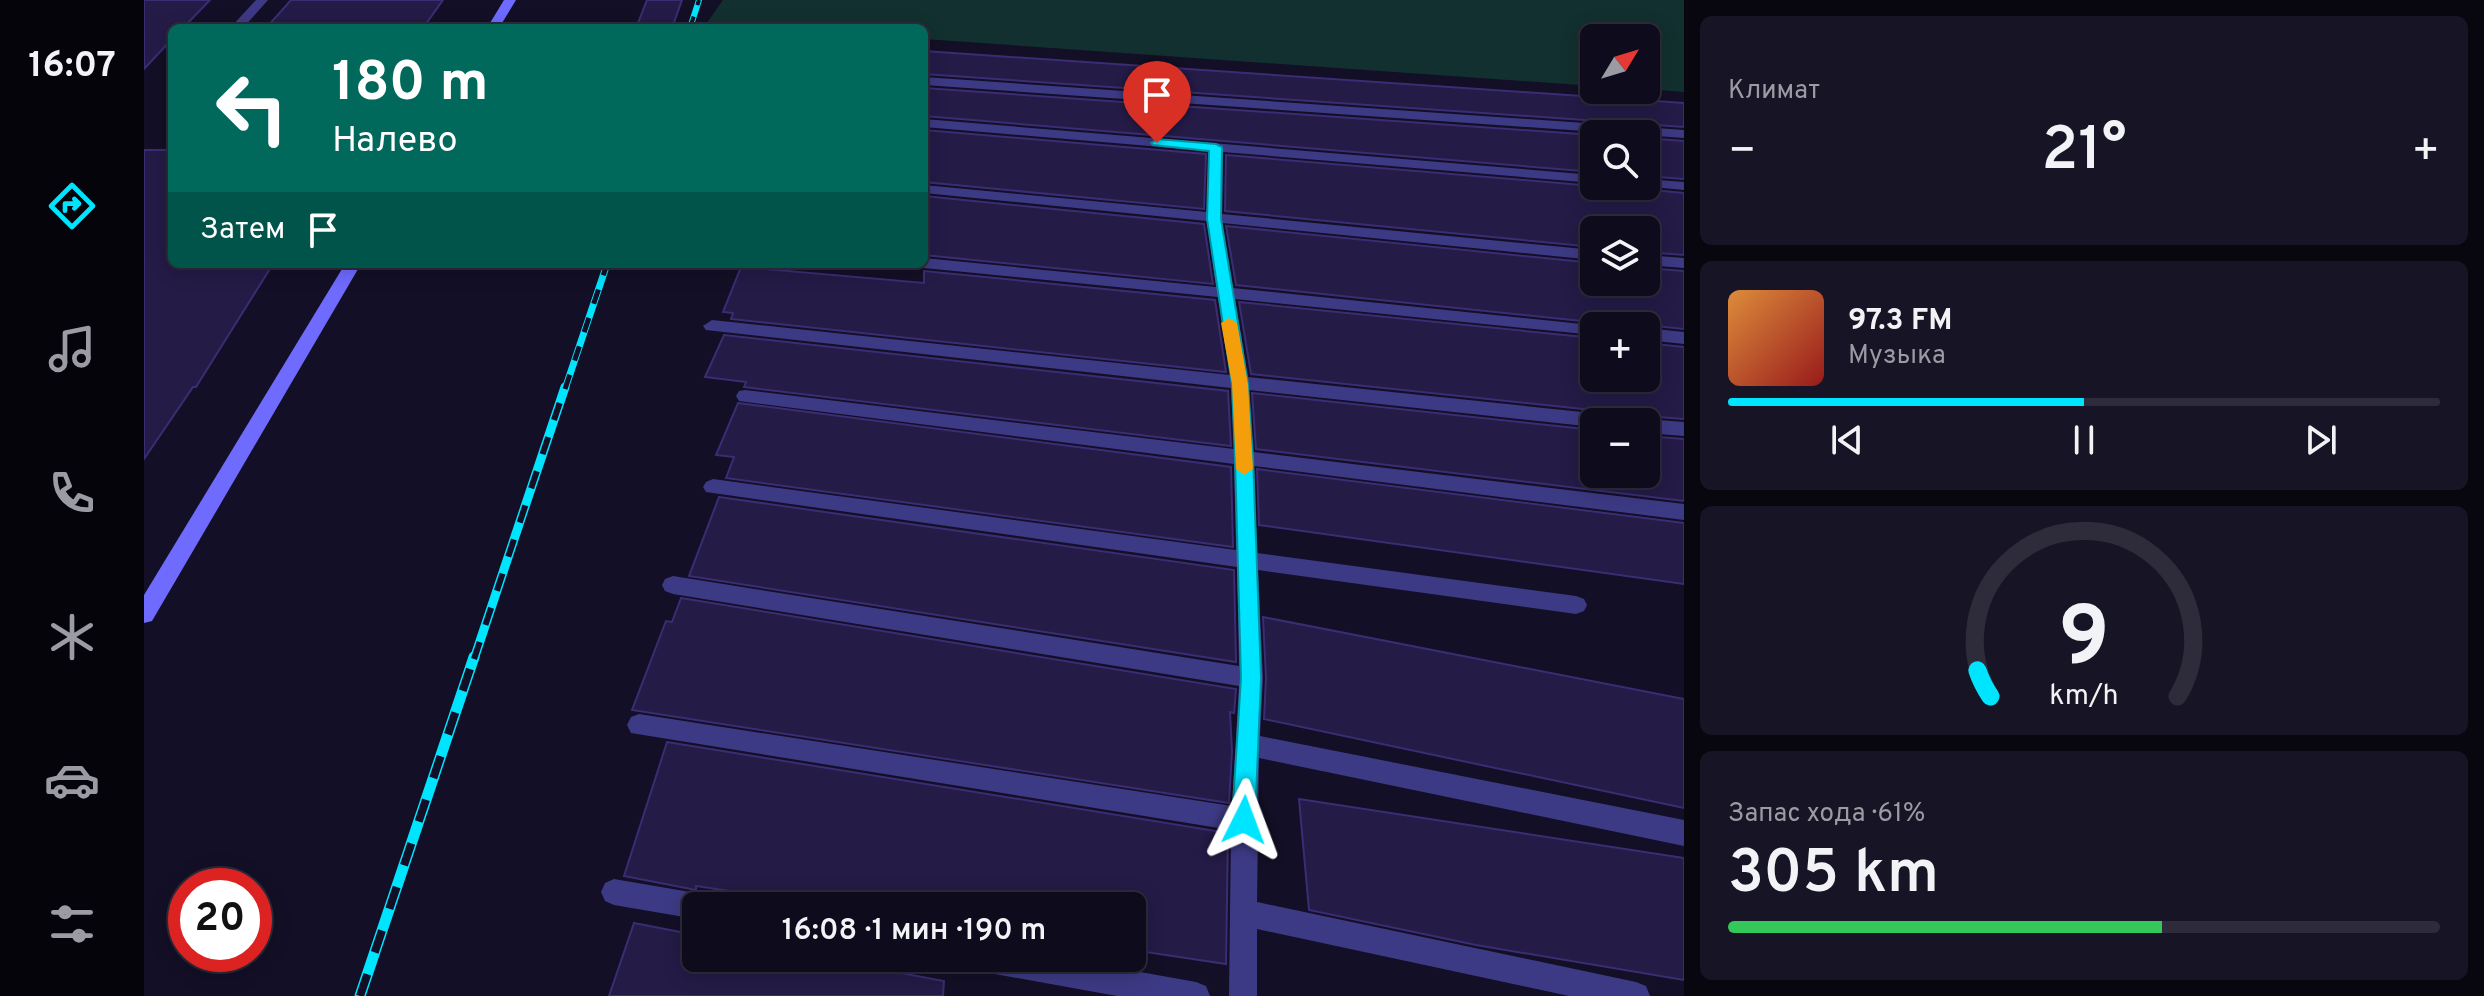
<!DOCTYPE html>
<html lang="ru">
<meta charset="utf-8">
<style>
body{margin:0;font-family:Overpass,sans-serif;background:#171425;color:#f1f3f6;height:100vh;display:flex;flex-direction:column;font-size:30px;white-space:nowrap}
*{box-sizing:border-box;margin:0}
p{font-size:26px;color:#9b9ba3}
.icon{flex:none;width:44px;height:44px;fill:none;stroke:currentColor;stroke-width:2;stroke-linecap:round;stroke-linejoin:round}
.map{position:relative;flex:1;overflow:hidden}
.drawer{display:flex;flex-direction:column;gap:16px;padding:16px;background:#08060f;width:800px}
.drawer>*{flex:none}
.top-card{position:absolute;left:24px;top:24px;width:760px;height:244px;border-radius:12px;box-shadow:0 4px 20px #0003,0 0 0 2px #2e2b3b;background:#00695c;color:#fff;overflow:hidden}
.needle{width:52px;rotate:52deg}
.controls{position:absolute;left:1436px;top:24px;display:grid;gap:16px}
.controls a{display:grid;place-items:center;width:80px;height:80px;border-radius:12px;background:#0e0b1c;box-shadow:0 4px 20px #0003,0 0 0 2px #2e2b3b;font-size:40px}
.speed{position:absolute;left:24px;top:868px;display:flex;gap:16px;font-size:40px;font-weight:700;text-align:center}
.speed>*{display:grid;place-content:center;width:104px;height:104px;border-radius:50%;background:#0e0b1c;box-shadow:0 4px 20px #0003,0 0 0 2px #2e2b3b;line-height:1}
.speed .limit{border:12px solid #d22;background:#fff;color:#111}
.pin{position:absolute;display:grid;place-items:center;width:68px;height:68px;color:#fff;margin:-82px -34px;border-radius:50% 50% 50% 0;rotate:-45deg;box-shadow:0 0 8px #0007}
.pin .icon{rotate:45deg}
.me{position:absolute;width:88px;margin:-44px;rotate:3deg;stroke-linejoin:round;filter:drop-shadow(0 0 6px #0008)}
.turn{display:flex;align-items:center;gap:28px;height:168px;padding:0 32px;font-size:36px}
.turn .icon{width:104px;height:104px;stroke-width:2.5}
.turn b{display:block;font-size:56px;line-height:68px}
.then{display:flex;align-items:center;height:76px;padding:0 32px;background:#0003;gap:16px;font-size:30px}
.big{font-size:60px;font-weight:600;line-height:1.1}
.drawer .tile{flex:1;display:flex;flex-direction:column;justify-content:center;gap:12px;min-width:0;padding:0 28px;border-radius:12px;background:#171425}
.drawer .dial{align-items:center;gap:0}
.dial svg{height:208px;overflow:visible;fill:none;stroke:#2e2b3b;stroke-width:7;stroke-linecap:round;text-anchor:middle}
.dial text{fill:#f1f3f6;stroke:none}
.song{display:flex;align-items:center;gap:24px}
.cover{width:96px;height:96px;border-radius:12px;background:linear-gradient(135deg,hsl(30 70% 55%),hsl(0 70% 35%))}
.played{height:8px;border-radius:4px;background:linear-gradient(90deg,#00e5ff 50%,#2e2b3b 50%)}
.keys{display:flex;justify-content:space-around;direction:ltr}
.heat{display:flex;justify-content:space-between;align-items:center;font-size:44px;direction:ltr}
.charge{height:12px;border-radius:6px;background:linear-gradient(90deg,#34c759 61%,#2e2b3b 0)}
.trip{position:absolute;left:538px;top:892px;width:464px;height:80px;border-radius:12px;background:#0e0b1c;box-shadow:0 4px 20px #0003,0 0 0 2px #2e2b3b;font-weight:600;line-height:80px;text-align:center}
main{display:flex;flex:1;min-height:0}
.menu{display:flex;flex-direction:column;width:144px;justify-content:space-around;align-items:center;background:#06040b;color:#9b9ba3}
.menu .icon{width:56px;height:56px}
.menu .active{color:#00e5ff}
.menu b{font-size:36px;color:#f1f3f6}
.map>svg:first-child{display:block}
.green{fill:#12302f}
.building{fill:#241b47;stroke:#3b2d73;stroke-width:2}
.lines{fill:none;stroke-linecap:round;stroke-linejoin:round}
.lane{fill:#3d3a85;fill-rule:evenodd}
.secondary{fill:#6f6bff;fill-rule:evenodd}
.rail-far3-casing{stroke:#00e5ff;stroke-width:6}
.rail-far2-casing{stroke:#00e5ff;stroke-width:7}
.rail-far1-casing{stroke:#00e5ff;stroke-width:9}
.rail-casing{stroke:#00e5ff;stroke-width:11}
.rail-far3{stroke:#130f26;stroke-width:4;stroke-dasharray:12;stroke-linecap:butt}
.rail-far2{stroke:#130f26;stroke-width:5;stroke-dasharray:15;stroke-linecap:butt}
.rail-far1{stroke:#130f26;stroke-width:6;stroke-dasharray:18;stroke-linecap:butt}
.rail{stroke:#130f26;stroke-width:8;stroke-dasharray:23;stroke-linecap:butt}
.route{fill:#00e5ff;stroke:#0095a6;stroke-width:2}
.slow{fill:#f59e0b}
</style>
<main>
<nav class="menu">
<b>16:07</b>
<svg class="icon active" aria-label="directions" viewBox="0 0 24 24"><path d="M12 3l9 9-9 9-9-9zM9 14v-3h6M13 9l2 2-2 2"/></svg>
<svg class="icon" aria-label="music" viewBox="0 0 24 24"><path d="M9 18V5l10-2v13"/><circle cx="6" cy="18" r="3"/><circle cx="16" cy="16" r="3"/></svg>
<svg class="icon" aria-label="phone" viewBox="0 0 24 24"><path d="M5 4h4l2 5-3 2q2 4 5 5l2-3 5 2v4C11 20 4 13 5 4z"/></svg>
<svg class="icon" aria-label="climate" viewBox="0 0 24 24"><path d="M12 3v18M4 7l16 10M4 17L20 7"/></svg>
<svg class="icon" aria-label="car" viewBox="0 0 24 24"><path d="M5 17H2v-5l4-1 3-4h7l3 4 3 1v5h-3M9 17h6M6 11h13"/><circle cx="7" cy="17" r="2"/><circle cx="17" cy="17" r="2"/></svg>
<svg class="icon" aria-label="filters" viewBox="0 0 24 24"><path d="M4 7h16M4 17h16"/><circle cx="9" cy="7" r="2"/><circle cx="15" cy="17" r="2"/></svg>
</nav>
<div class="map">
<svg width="1540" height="996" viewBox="0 0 1540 996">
<rect width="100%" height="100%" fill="#130f26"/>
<path class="green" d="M579,0H1540V92L1502,89V38H1450V86L780,39V28H615L562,24Z"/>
<g class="building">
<path d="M0,0H66L39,28H28V39L0,69Z"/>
<path d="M147,0H299L279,28H122Z"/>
<path d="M503,0H538L528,28H492Z"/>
<path d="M780,51L1540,103V127L780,74Z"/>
<path d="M780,88L1450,135V172L780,116Z"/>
<path d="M780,130L1062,154L1060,209L780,182Z"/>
<path d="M1502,138L1540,141V179L1502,176Z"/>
<path d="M0,150H28V264H129L52,387H49L0,459Z"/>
<path d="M1082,155L1450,186H1494L1497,189L1540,193V255L1502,252V230H1450V247L1081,211Z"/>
<path d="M780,196L1060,224L1069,284L780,255Z"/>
<path d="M1082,226L1450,263V282H1502V268L1540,271V329L1502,325L1460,326L1457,323L1092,285Z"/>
<path d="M597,267L780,283V271L1071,300L1082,372L587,319L589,313L579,312Z"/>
<path d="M1095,302L1450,338V378H1502V343L1540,347V419L1502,416L1492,422H1479L1467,412L1107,374Z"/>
<path d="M580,335L1084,391L1087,446L600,387L602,382L561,377Z"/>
<path d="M1108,393L1450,430V474H1502V436L1540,439V501L1112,449Z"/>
<path d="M594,403L1087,467L1089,547L582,478L590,457L572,455Z"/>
<path d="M1113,469L1540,523V584L1115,525Z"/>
<path d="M575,497L1090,570L1092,662L545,576Z"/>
<path d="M537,598L1092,689L1090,713L1086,712L1088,751L1085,803L488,710L522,621L528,622Z"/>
<path d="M1119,617L1540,699V808L1120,719L1122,678Z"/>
<path d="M523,742L1084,833L1082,964L988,950V906H686L552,886V890L480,876Z"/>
<path d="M1155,799L1540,858V980L1332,945L1165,910Z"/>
<path d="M490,923L552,935V958H677L800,981L799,996H465Z"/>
</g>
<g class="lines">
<g class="lane">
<path d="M112,0H124L99,28H86Z"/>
<path d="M780,77L1540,130V138L780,85Z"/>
<path d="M780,119L1450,175V183L1079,152L1078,214L1450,250V260L1078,223L1089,288L1457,326H1450V335L1091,299L1104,377L1467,415L1476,422H1450V427L1105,390L1109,452L1540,504V520L1110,466L1113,553L1432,596L1440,599L1443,605L1440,611L1432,614L1114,570L1119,678L1116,736L1540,820V846L1115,758L1113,902L1492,982L1502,986L1506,996H1425L1113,929V996H1085L1087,830L487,733L483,725L487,717L495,714L1088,806L1095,686L529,594L521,591L518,585L521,579L529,576L1095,666L1093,567L562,492L559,487L562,482L569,479L1092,550L1090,464L595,401L592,396L595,391L601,390L1090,449L1087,388L562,330L559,326L568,320L1086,375L1074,297L780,268L773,264H780V258L1072,287L1063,221L780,193V185L1063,212L1065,151L780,127Z"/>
<path d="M1502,179L1540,182V190L1497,186H1502Z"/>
<path d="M1502,255L1540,258V268L1502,265Z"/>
<path d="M1502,328L1540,332V344L1502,340Z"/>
<path d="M1502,419L1540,422V436L1502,433V422H1495Z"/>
<path d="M470,879L552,893L562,896L565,906H552V919L470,905L461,901L457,892L461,883Z"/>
<path d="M826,958H918L1052,982L1062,986L1066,996H973L840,972L830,968Z"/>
</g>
<g class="secondary">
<path d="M360,0H372L355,28H343Z"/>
<path d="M201,264H217L8,621L0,623V595Z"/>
</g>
<g class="rail-far3-casing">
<path id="rail-far3" d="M546,28L555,0"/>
</g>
<g class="rail-far2-casing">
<path id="rail-far2" d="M421,389L463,264"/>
</g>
<g class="rail-far1-casing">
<path id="rail-far1" d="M330,659L421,387"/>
</g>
<g class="rail-casing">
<path id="rail" d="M216,996L330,657"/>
</g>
<use href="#rail-far3" class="rail-far3"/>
<use href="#rail-far2" class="rail-far2"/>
<use href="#rail-far1" class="rail-far1"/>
<use href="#rail" class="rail"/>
</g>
<path class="route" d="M1013,139L1072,144L1078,147L1077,219L1104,384L1109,458L1117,678L1111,820L1108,828L1100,832L1092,828L1088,820L1097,678L1091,458L1088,384L1063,219L1065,151L1009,145L1007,143Z"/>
<path class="slow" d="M1085,318L1093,323L1104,384L1109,469L1100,475L1092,469L1088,384L1077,323Z"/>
</svg>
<div class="controls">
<a><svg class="needle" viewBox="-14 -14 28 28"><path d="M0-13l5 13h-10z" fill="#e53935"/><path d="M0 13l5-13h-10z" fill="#9b9ba3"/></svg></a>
<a><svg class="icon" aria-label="search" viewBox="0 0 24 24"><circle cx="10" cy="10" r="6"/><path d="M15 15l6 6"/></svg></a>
<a><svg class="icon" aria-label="layers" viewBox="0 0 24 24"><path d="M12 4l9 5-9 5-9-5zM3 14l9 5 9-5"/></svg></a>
<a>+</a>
<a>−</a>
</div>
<div class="speed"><div class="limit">20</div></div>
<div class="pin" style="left:1013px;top:143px;background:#d93025"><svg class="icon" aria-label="arrive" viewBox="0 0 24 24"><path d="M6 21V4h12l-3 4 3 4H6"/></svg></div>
<svg class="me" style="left:1100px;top:820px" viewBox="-20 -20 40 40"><path d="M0-17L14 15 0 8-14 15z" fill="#00e5ff" stroke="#fff" stroke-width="4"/></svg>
<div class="trip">16:08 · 1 мин · 190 m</div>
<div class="top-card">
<div class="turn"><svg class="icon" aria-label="left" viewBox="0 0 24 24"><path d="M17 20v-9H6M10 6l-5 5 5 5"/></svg><div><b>180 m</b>Налево</div></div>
<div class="then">Затем<svg class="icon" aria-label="arrive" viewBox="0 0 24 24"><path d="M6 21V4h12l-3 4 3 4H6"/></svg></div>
</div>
</div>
<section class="drawer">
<div class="tile"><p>Климат</p>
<div class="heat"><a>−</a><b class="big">21°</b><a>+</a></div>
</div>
<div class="tile">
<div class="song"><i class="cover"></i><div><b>97.3 FM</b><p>Музыка</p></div></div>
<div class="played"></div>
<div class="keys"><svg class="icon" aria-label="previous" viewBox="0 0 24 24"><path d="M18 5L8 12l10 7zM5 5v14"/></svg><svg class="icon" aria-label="pause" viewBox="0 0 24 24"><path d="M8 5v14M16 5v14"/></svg><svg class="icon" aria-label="next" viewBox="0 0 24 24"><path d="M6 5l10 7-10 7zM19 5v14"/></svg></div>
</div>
<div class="tile dial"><svg viewBox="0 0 100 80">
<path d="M14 69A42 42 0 1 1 86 69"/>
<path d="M14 69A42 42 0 0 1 9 59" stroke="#00e5ff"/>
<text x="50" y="56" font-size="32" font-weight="700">9</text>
<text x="50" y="72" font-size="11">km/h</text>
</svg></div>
<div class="tile"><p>Запас хода · 61%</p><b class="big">305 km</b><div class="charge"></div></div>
</section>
</main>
